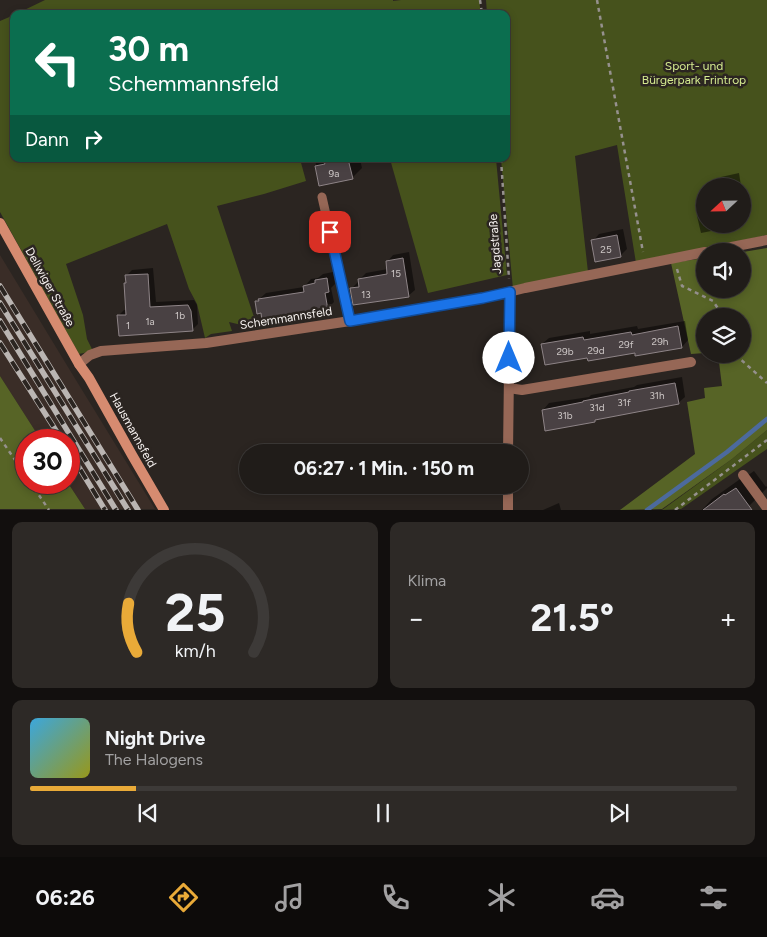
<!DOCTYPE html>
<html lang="de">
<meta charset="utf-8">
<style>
body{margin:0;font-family:Figtree,sans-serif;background:#2d2926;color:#f1f3f6;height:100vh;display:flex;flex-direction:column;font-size:19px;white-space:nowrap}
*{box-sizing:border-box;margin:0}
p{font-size:16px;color:#a2a1a2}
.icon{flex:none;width:28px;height:28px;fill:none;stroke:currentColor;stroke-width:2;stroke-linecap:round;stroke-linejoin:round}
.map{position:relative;height:510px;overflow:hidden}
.details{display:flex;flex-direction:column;gap:12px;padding:12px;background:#120f0e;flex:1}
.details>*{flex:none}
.hud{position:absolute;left:10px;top:10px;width:500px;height:152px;border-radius:10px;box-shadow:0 2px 8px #0003,0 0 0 1px #3d3a38;background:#0b6e4f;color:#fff;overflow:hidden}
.needle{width:32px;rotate:248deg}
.buttons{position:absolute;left:696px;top:178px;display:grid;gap:10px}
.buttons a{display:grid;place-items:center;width:55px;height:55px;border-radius:50%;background:#201c19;box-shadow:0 2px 8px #0003,0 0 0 1px #3d3a38;font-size:25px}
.speed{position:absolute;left:15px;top:429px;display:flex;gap:10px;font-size:25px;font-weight:700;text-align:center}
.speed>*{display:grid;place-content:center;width:65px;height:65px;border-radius:50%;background:#201c19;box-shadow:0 2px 8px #0003,0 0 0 1px #3d3a38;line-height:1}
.speed .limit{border:8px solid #d22;background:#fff;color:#111}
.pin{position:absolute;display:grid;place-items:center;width:42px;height:42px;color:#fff;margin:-21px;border-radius:10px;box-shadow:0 2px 8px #0006}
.me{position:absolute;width:55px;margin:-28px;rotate:0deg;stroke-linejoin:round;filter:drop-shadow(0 0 4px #0008)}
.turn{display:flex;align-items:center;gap:18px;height:105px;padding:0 15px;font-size:22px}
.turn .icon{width:65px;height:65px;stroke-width:2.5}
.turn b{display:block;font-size:35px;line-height:42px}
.then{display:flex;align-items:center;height:48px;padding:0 15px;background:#0003;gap:10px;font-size:19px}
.big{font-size:38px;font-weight:700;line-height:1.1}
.details .card{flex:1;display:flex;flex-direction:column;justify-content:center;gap:8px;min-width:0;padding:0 18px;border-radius:10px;background:#2d2926}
.details .dial{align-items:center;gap:0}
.dial svg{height:130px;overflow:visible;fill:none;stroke:#3d3a38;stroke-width:7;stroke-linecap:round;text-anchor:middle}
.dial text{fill:#f1f3f6;stroke:none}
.song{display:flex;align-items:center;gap:15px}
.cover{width:60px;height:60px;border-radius:8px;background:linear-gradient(135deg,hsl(200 70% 55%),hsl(60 70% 35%))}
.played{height:5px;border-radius:2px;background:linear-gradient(90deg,#e9aa38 15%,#3d3a38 15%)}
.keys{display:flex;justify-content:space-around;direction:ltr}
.heat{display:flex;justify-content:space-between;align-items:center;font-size:28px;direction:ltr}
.details .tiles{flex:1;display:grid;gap:12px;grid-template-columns:1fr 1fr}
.card:last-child{grid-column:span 2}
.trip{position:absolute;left:239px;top:444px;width:290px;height:50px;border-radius:25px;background:#201c19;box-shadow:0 2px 8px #0003,0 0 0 1px #3d3a38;font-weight:700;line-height:50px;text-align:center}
.tabs{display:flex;height:80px;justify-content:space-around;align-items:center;background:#0d0b0a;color:#a2a1a2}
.tabs .icon{width:35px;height:35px}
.tabs .on{color:#e9aa38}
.tabs b{font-size:22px;color:#f1f3f6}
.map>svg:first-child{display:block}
.built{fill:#3a2d27}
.green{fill:#46521c;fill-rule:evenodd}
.forest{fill:#576426}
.shadow{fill:#0007}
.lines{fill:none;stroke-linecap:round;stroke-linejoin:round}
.stream{stroke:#4c6a9d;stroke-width:4.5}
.building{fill:#494143;stroke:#8e8487}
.path{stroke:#96918e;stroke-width:2.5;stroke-dasharray:4 4;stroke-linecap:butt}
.lane{stroke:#966756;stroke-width:9}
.street{stroke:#966756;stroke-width:10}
.secondary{stroke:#d68b70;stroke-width:10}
.rail-casing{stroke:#bab5b2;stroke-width:5.5}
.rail{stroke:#2b2521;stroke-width:4;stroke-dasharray:11;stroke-linecap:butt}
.route-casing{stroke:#114b97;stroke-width:12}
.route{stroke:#1a73e8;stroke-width:9}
.labels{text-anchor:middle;stroke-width:5;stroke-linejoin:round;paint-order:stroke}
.number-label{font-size:10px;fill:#ccc6c5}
.park-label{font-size:12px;fill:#d5eb90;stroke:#2b2521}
.street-label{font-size:12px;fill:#f7f2f0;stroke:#2b2521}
</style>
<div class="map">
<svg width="767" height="510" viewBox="0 0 767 510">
<rect width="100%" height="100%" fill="#2b2521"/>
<path class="built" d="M0,255L71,372L155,509H85L68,483L69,482V440H41L0,376Z"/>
<g class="green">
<path d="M45,0H393V1L401,0H479L481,14H16Z"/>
<path d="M486,0H767V235L636,263L617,145L575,156L588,272L513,289L501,159H506V14H487ZM705,186H742V224H705Z"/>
<path d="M14,15V159H300L306,181L264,194L217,206L258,329L229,322L232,331L211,334L205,338L197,304L189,289L167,224L66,264L83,315L87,339L93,351L79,354L0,212V21Z"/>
<path d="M390,159H496L507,275L428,293Z"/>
<path d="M767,430V449L681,509L662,510L732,459Z"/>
</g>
<g class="forest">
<path d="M767,248V430L732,459L662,509L620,510L695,454L687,402L705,398L704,388L722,386L718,354H742V316H705V353L691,354L671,263L705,258V289H742L743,252Z"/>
<path d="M0,376L41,440H26V482L68,483L85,509H0Z"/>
</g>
<g class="shadow">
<path d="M315,159H360L362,168L352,178L320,185Z"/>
<path d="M739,173L741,186H712L721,177Z"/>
<path d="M742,192L747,216L742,221Z"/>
<path d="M705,208V224H740L737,226L701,233L697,216Z"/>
<path d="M623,229L627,249L620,256L593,241L599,234Z"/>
<path d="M409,252L415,290L408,296L351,289L358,282H360L359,280L366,273L388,269L387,262L393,255Z"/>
<path d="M153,268L156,302L194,300L197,305L198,324L192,330L118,316L124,310H127L125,283L127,282L126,276L132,270Z"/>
<path d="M333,272L335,284L331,288L334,302L327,309L262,312L256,302L266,293L304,287L311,279L318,278L323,274Z"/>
<path d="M685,321L688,340L682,347L588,356L542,344L549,338L590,331V334L637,326L638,329Z"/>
<path d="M682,377L685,397L678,403L597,419L594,421L543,410L549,403L589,397L591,395L634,387L637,385Z"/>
<path d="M754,471L766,487L767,486V488L749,506L744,510H702L712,499L743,477L744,478Z"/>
<path d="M559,503L561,510H543Z"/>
</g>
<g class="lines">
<path class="stream" d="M647,510L727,452L767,419"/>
</g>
<g class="building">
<path d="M323,159H338L339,161L348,159L353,179L319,186L315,166L325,164Z"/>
<path d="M617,235L621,257L595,262L591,240Z"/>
<path d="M403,258L409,297L353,305L350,288L359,287L358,279L387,274L386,261Z"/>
<path d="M148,274L150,307L188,305L191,311L193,331L119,336L117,315H126L124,283H126L125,275Z"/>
<path d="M327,278L329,292L325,293L328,310L262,321L261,313L257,314L255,301H259L258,299L304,292L303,286L315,283V280Z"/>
<path d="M678,326L682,348L635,356V353L588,361L587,358L545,365L541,344L583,337L584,340L631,332L632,335Z"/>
<path d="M675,383L679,404L595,420V422L545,431L542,410L583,402V401L629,392V391Z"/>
<path d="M736,488L752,510H703L724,494L725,495Z"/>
</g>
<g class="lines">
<g class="path">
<path d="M480,0L482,14"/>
<path d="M597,0L643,252"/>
<path d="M501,159L509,279"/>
<path d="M677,269L682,286L713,301L723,316"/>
<path d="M737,354L738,357L767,383"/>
<path d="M0,438L26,476"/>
<path d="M30,482L49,510"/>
<path d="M675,510L767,440"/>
</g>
<path class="lane" d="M322,197L350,321"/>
<g class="street">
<path d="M711,251L767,240"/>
<path d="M79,364L90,355L101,351L206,343L350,321L483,298L525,288L705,252"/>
<path d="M509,388L522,390L691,362"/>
<path d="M508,452L510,292"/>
<path d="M743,475L767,508"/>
<path d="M508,510V485"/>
</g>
<path class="secondary" d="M0,223L79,364L89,378L132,455L164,510"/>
<g class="rail-casing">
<g id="rail">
<path d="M0,286L138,510"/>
<path d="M0,303L128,510"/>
<path d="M0,321L116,510"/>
<path d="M0,343L62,440"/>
<path d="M69,451L105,510"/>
</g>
</g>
<use href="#rail" class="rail"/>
</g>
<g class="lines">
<g class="route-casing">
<path id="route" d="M330,232L350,321L483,298L510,292L509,358"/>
</g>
<use href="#route" class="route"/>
</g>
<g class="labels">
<g class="number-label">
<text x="334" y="177">9a</text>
<text x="606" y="253">25</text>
<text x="396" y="277">15</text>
<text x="366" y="298">13</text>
<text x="180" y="319">1b</text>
<text x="150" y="325">1a</text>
<text x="128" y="329">1</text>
<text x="660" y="345">29h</text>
<text x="626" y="348">29f</text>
<text x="596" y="354">29d</text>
<text x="565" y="355">29b</text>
<text x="657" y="399">31h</text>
<text x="624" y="406">31f</text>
<text x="597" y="411">31d</text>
<text x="565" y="419">31b</text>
</g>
<g class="park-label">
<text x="694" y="70">Sport- und<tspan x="694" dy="14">Bürgerpark Frintrop</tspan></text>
</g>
<g class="street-label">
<text transform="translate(495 244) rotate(-94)" y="4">Jagdstraße</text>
<text transform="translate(50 287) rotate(61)" y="4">Dellwiger Straße</text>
<text transform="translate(286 318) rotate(-9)" y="4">Schemmannsfeld</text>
<text transform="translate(133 430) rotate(61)" y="4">Hausmannsfeld</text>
</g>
</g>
</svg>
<div class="buttons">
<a><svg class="needle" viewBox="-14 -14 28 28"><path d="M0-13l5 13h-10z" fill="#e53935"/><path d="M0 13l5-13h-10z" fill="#a2a1a2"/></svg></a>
<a><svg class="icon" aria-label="sound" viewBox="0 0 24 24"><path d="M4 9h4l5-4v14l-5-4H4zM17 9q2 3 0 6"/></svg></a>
<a><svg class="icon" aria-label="layers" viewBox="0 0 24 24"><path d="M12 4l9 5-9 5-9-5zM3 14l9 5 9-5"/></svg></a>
</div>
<div class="speed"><div class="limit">30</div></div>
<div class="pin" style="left:330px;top:232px;background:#d93025"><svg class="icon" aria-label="arrive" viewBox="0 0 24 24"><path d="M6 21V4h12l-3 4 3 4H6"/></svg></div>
<svg class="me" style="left:509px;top:358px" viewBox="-20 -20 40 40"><circle r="19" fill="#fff"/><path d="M0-13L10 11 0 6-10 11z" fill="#1a73e8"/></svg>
<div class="trip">06:27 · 1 Min. · 150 m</div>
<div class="hud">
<div class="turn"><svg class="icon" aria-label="left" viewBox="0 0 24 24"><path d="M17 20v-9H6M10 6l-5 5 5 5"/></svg><div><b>30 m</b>Schemmannsfeld</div></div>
<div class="then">Dann<svg class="icon" aria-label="right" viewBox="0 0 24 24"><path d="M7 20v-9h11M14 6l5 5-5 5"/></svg></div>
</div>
</div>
<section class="details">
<div class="tiles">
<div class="card dial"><svg viewBox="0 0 100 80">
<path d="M14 69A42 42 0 1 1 86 69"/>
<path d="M14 69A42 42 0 0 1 9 39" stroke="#e9aa38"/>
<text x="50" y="56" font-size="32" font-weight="700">25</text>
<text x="50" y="72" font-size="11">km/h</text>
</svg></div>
<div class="card"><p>Klima</p>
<div class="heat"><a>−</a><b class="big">21.5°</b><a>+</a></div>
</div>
<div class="card">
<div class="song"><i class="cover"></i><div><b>Night Drive</b><p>The Halogens</p></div></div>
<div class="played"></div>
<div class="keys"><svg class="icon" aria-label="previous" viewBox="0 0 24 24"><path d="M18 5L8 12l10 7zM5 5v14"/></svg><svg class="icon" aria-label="pause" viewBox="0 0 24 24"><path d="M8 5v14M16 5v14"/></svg><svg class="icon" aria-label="next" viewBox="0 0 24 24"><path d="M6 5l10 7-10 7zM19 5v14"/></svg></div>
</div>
</div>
</section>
<nav class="tabs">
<b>06:26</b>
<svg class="icon on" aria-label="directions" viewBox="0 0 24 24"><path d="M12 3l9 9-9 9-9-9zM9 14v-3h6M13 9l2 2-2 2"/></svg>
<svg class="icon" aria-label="music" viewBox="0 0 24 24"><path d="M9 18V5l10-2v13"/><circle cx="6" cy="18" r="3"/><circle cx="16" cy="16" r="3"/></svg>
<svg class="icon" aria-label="phone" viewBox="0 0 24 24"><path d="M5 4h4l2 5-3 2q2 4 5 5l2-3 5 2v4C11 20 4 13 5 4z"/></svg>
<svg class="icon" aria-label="climate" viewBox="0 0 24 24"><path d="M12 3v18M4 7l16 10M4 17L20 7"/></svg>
<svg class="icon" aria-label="car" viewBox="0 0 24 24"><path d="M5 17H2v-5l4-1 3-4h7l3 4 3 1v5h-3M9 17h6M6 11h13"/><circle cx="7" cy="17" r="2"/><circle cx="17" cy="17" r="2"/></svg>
<svg class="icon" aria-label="filters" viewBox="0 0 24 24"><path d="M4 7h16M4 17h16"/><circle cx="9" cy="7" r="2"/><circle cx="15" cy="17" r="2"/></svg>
</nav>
